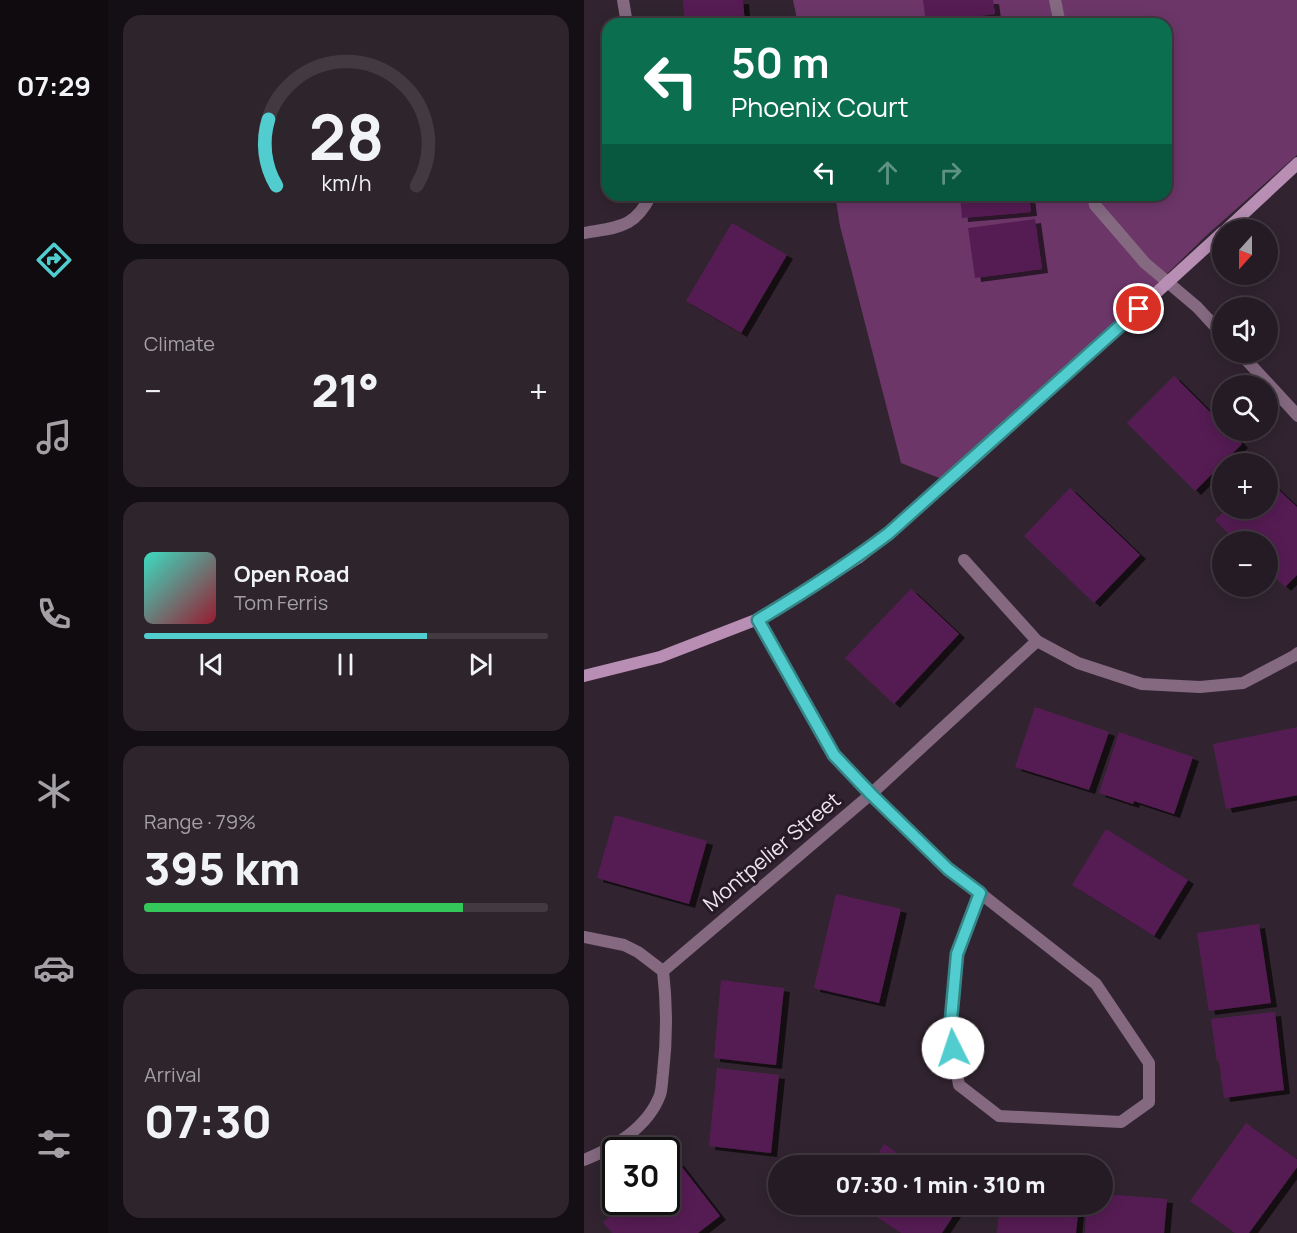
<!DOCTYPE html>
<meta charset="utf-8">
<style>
body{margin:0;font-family:Manrope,sans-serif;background:#2d242c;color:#f1f3f6;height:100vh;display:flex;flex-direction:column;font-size:22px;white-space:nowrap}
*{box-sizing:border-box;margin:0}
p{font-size:20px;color:#a3a1a6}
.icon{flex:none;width:33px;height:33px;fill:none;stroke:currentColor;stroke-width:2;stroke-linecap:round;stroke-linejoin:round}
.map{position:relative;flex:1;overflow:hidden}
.sheet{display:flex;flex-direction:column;gap:15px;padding:15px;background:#140f14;width:476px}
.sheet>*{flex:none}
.top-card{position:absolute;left:18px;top:18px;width:570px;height:183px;border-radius:18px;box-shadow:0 3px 15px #0003,0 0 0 2px #423941;background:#0b6e4f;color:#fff;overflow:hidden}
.needle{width:39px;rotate:201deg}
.fabs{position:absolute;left:628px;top:219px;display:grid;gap:12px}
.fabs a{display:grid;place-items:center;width:66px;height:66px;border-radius:50%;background:#251b24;box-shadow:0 3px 15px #0003,0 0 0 2px #423941;font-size:30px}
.speed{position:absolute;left:18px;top:1137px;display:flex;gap:12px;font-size:30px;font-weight:700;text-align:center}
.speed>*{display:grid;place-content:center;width:78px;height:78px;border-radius:50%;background:#251b24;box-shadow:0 3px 15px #0003,0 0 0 2px #423941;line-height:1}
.speed .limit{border:3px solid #111;border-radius:9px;background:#fff;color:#111}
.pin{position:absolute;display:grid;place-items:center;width:51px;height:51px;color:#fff;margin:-26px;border:3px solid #fff;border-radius:50%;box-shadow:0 2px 6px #0007}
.me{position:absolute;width:66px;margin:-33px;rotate:356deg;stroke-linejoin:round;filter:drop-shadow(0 0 4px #0008)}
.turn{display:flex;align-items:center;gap:21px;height:126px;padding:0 30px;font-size:27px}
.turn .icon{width:78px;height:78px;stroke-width:2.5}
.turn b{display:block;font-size:42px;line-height:51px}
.lanes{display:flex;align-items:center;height:57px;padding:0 30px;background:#0003;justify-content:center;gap:30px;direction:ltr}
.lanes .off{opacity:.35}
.big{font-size:45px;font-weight:800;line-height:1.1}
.sheet .widget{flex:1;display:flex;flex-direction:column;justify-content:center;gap:9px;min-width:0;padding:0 21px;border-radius:18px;background:#2d242c}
.sheet .dial{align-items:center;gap:0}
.dial svg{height:156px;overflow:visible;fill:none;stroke:#423941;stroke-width:7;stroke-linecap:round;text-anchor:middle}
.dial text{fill:#f1f3f6;stroke:none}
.song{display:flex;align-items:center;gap:18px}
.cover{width:72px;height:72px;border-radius:9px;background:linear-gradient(135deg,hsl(170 70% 55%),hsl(350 70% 35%))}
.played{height:6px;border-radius:3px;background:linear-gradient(90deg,#52cdcf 70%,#423941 70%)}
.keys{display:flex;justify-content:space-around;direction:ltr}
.heat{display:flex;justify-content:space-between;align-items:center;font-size:33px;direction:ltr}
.charge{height:9px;border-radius:4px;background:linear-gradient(90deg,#34c759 79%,#423941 0)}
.trip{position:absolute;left:184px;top:1155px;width:345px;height:60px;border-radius:30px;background:#251b24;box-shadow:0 3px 15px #0003,0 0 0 2px #423941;font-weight:800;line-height:60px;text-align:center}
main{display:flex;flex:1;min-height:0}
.menu{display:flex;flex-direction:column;width:108px;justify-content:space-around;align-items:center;background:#0f0b0e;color:#a3a1a6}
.menu .icon{width:42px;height:42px}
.menu .selected{color:#52cdcf}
.menu b{font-size:27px;color:#f1f3f6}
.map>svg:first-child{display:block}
.green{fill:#6c3669}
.building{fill:#551e52;filter:url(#shadow)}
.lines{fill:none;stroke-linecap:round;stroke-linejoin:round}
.street{stroke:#846981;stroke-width:12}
.secondary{stroke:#b88eb4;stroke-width:12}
.route-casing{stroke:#358587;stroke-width:15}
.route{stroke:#52cdcf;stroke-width:10}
.labels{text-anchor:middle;stroke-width:6;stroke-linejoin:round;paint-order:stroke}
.street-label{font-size:21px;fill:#eee5ed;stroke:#271a26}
</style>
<main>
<nav class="menu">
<b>07:29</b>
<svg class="icon selected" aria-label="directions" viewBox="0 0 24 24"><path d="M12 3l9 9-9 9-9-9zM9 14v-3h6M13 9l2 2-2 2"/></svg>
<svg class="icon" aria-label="music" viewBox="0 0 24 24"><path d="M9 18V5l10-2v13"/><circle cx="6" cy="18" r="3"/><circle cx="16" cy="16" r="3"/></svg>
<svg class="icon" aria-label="phone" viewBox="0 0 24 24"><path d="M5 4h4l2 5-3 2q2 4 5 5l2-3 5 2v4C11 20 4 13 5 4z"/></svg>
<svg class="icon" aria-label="climate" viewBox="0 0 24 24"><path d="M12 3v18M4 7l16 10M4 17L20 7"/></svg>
<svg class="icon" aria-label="car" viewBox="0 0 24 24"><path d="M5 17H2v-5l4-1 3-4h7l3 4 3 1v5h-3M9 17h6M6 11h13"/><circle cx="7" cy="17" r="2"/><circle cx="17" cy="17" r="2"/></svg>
<svg class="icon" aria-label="filters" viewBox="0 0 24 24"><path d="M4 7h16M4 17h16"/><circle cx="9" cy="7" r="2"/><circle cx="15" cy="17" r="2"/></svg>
</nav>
<section class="sheet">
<div class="widget dial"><svg viewBox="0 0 100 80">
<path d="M14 69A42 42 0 1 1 86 69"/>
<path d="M14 69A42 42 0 0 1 10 35" stroke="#52cdcf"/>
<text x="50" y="56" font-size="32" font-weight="700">28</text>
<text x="50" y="72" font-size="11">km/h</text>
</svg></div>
<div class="widget"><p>Climate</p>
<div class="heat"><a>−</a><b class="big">21°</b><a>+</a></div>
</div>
<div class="widget">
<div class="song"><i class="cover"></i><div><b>Open Road</b><p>Tom Ferris</p></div></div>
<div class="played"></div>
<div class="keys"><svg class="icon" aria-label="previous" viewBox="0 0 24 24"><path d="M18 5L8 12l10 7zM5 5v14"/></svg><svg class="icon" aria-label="pause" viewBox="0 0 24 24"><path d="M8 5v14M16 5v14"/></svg><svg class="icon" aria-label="next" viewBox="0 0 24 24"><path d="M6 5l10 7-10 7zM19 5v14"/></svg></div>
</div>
<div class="widget"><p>Range · 79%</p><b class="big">395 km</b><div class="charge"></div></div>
<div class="widget"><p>Arrival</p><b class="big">07:30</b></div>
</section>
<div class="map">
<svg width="714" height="1233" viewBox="0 0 714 1233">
<defs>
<filter id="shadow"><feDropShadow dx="6" dy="4" stdDeviation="0" flood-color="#0009"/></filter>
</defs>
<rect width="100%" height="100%" fill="#312430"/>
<path class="green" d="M209,0H713V155L623,235L368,483L317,463L256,226L251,195H582V24H214Z"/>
<g class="building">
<path d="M99,0H159L161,24H101Z"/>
<path d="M339,0H409L411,14L342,23Z"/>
<path d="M376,195H445L447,212L378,218Z"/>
<path d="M451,219L458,269L391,278L384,228Z"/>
<path d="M148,223L203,255L157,333L102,301Z"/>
<path d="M590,376L639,425V430H645L658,444L611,491L543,423Z"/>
<path d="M684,480L714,508V574L701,587L684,571V542H653L631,520L643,508H684Z"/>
<path d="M486,488L556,555L510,603L440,536Z"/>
<path d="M327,589L375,634L310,704L261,658Z"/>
<path d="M451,707L525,732L505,790L431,767Z"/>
<path d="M714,727V795L642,809L629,744Z"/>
<path d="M535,732L609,757L590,814L550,801L549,804L515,793Z"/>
<path d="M31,815L123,841L105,904L13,878Z"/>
<path d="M522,829L604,880L570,936L488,885Z"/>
<path d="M252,894L317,909L295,1003L230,988Z"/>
<path d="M675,924L687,1003L625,1011L613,933Z"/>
<path d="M137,980L200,988L192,1065L130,1058Z"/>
<path d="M691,1012L700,1090L640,1098L635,1061L633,1062L627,1019Z"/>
<path d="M133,1068L195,1075L187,1153L125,1146Z"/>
<path d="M662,1123L714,1160V1166L665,1233H651L606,1201Z"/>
<path d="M300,1144L333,1166H287Z"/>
<path d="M94,1162L136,1216L114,1233H28L19,1222L44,1202H82V1171Z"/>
<path d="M519,1194L583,1199L580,1233H501L503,1204H519Z"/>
<path d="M273,1204H377L358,1233H317Z"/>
<path d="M416,1204H495L492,1233H413Z"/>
</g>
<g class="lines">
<g class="street">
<path d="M39,0L43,24"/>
<path d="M471,0L476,24"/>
<path d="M509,195L511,205L561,263L613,307L639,335"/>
<path d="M0,233C34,227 50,229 67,195"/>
<path d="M655,352L714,416"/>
<path d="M380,560L453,641L494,663L558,684L616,687L659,683L710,656L714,653"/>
<path d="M174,619L250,755L287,794L364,869L396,893"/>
<path d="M396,893L512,984L565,1063V1102L537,1122L415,1116L375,1085L365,1030L373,954Z"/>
<path d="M0,937L40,945L54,952L79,971C83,1005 83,1039 79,1073C78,1080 78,1089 76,1095C64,1127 30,1148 0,1160"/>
<path d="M79,971L287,794L453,641"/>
</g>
<g class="secondary">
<path d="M642,230L714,163"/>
<path d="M0,676L76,657L174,619L210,598L274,558L305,533L382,466L639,232"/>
</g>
</g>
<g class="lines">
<g class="route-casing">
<path id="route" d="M369,1048L366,1030L373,954L396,893L364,869L287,794L250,755L174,620C219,593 263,565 305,533L555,309"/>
</g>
<use href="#route" class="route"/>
</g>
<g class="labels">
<g class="street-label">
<text transform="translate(188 852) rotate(-40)" y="7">Montpelier Street</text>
</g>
</g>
</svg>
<div class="fabs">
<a><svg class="needle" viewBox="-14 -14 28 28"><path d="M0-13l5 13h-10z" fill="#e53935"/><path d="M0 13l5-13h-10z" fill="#a3a1a6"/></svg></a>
<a><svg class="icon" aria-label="sound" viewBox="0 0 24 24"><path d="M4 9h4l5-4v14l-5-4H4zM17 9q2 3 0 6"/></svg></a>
<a><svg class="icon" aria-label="search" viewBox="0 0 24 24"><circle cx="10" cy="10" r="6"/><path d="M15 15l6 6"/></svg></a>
<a>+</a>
<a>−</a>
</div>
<div class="speed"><div class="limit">30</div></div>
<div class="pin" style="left:555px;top:309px;background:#d93025"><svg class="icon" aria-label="arrive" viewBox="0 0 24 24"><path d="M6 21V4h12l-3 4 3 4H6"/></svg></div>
<svg class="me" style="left:369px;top:1048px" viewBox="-20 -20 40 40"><circle r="19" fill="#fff"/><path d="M0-13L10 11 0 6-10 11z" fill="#52cdcf"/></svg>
<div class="trip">07:30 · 1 min · 310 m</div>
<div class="top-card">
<div class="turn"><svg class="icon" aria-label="left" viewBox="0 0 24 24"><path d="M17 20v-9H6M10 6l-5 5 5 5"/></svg><div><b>50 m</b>Phoenix Court</div></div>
<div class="lanes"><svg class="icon" aria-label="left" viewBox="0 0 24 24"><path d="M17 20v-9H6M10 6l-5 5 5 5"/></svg><svg class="icon off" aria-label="ahead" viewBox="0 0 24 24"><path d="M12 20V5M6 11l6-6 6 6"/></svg><svg class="icon off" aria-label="right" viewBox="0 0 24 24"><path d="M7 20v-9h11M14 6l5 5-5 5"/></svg></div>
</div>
</div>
</main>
